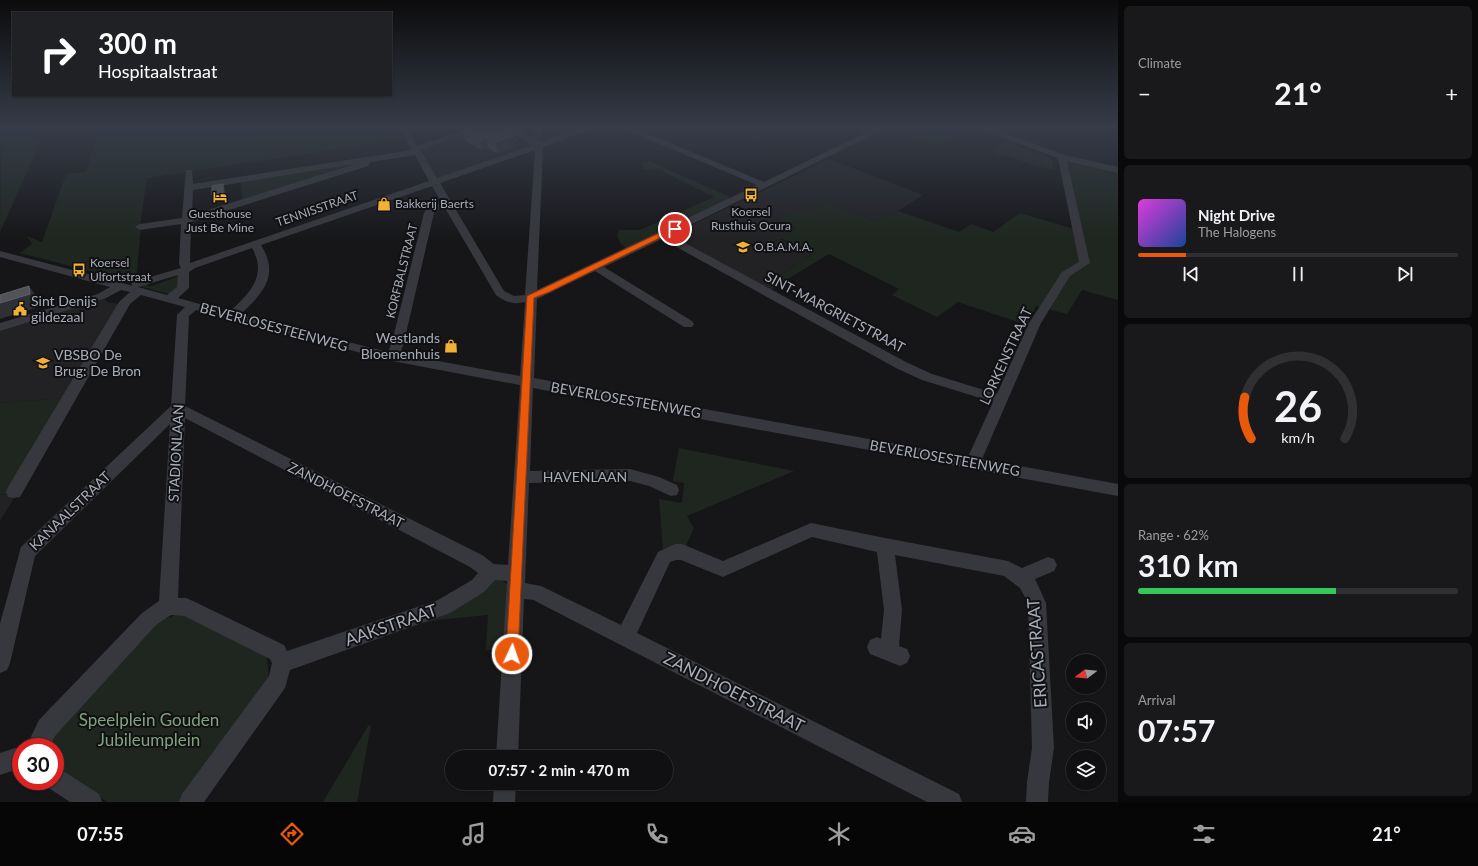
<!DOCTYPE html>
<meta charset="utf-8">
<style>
body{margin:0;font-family:Lato,sans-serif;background:#19191b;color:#f1f3f6;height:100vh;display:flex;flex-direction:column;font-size:15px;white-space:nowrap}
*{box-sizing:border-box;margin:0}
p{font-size:13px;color:#9c9d9f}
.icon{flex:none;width:22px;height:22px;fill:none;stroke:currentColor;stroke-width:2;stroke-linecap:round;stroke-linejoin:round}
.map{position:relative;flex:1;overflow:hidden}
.details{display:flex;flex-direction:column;gap:6px;padding:6px;background:#09090a;width:360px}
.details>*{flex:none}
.top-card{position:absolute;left:12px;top:12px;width:380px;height:84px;border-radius:0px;box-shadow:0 1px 3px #0004,0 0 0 1px #303032;background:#202124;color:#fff;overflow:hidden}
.needle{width:26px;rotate:254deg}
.fabs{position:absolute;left:1066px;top:654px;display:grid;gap:8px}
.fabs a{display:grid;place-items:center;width:40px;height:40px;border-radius:50%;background:#101012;box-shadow:0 1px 3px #0004,0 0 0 1px #303032;font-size:20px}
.speed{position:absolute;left:12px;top:738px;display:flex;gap:8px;font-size:20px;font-weight:700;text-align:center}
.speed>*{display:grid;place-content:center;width:52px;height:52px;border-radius:50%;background:#101012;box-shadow:0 1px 3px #0004,0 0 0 1px #303032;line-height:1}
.speed .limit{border:6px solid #d22;background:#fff;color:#111}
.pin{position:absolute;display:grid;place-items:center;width:34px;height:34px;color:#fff;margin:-17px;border:2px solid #fff;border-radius:50%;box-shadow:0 1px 4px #0007}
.me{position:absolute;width:44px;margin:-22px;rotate:3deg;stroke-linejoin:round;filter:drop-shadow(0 0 3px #0008)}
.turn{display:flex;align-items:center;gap:14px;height:84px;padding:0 20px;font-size:18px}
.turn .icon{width:52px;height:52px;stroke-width:2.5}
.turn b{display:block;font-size:28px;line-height:34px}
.big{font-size:30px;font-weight:700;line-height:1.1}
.details .tile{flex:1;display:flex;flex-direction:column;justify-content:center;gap:6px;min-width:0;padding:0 14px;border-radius:6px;background:#19191b}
.details .dial{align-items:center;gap:0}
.dial svg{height:104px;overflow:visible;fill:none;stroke:#303032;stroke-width:7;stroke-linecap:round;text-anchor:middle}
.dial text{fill:#f1f3f6;stroke:none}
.song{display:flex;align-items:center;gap:12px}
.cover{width:48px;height:48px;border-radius:6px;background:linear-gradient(135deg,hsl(300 70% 55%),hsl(220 70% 35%))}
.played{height:4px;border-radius:2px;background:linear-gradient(90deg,#ea580c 15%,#303032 15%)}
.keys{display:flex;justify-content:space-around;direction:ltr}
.heat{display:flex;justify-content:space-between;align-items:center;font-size:22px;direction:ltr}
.charge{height:6px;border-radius:3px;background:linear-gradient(90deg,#34c759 62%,#303032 0)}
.trip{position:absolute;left:445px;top:750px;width:228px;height:40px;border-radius:20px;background:#101012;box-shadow:0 1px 3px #0004,0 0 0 1px #303032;font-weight:700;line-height:40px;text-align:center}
.menu{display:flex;height:64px;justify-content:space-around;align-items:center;background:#060607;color:#9c9d9f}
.menu .icon{width:28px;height:28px}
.menu .active{color:#ea580c}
.menu b{font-size:18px;color:#f1f3f6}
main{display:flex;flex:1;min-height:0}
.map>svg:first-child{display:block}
.built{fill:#222225}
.green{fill:#1e261f}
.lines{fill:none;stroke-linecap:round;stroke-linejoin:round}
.minor{fill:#37383d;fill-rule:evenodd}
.wall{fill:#47494d}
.shaded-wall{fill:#2f3033}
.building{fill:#525359;stroke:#5f6168}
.route{fill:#ea580c;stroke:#983908}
.labels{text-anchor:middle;stroke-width:4;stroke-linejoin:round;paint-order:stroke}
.far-poi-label{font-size:12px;fill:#a8adb8;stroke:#111113;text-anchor:start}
.far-street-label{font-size:12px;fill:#a8adb8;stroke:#111113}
.poi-label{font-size:14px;fill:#a8adb8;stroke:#111113;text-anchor:start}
.street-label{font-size:14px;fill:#a8adb8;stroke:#111113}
.near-street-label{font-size:17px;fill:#a8adb8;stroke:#111113}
.near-park-label{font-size:17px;fill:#7fa381;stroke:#111113}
</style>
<main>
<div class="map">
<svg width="1118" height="802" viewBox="0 0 1118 802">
<rect width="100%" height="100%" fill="#161618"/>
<g class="built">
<path d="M485,128H505L535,144L437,179L418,149L449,141Z"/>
<path d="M829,159L923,195L898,211L874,221L826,201L802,213L776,219L796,229L780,239L812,255L779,276L786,280L769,291L673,237V234Z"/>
<path d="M104,298L107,302L119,304L65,398L0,403V329Z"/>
<path d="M17,493L0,521V495Z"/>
</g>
<g class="green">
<path d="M36,128L33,141H41L0,232L1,129Z"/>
<path d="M159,128H399L405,139L147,178L140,225H141L136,283L20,253L32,244L27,236L42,242L66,174L86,172L97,136Z"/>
<path d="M542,128H583L542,143L535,140Z"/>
<path d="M695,128H758L771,133L755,140L731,130L716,137Z"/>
<path d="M891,128H931L929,130L953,137L938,146L888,130Z"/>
<path d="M991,128H1019L1010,133L1043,144L1037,147L988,130Z"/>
<path d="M1007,142L1051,158L1054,169H1048L989,151Z"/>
<path d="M1065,159L1118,171V300L1082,290L1067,314L1036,306L1027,325L958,302L937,317L892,295L899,289L829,254L786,280L779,276L812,255L780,238L796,229L776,219L793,211L802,213L826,201L874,221L898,211L959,232L971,224L993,232L1020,213L1074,229Z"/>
<path d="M649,161L732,198L626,248L621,244L617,236L619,230H640L714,197L660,170L645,169L641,164Z"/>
<path d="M357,163L244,199H242L241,182Z"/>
<path d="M179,273L180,287L169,294L139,286L146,283L149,287L176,277L174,274Z"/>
<path d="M65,398L11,493L0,495V403Z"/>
<path d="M679,448L794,471L687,516L694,528L685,548L672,546L663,550L659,499L682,503L684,483L673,481Z"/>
<path d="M498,578L507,584L503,650H486L488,615L437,620L399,628L488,581Z"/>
<path d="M179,614L267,656L269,681L182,802H107L55,768V747H49V739L158,621Z"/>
<path d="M371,725L357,802H323L368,726Z"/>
</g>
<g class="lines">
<g class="minor">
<path d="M399,128H407L417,146L471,128H484L420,150L437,178L533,145L503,128H514L529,136L535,133V128H543L542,136L535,139L541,142L581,128H594L543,147L537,290L757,185L622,128H634L764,182L875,128H886L670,235L906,362L932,374L997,394L1029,323L1062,272L1079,262L1058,158L976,128H988L1065,155L1118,167V173L1067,161L1090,263L1070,276L1041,323L982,459L1118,484V496L533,388L530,471L630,469L659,477L677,485L679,490L677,495L671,496L649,486L630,481L529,483L525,583L541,586L621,625L658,552L675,544H682L723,561L811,523L885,538L1008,561L1022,568L1048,557L1054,559L1057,565L1054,571L1035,579L1046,603L1054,748L1049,782L1048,802H1026L1027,782L1032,748L1028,603L1020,588L1004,576L895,555L902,610L899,646L907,649L910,656L907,663L900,666L870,654L867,647L870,640L877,637L881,639L884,610L877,552L812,537L723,577L681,560H676L670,562L637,633L959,794L962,802H927L539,603L534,600L524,599L518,757H496L507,581L495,580L484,592L450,613L290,670L285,688L204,802H179L182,794L269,676L272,663L270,659L184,616L171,615L156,625L55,736L49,747H26L39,720L142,613L159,601L170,424L35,556L10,663L7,670L0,673V624L21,547L171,406L177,315L185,307L141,295L130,304L20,497L14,498L8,497L6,492L8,487L119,302L130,292L121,290L106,298L0,331V323L98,294L110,287L0,257V251L133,286L131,284L133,282L181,268L179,264L181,224L140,230L135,227L140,224L182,218L186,170H192L193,184L412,150ZM535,150L525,295L514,296L504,291L440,183ZM415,155L429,181L190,263L191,222L368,166L371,162ZM355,164L192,215L193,190ZM432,186L442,203L428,206L424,213L392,342L388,352L240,315C263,293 280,276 261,245ZM445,208L496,295C505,302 514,305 525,302L520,376L400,354L404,342L434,213L435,210ZM662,239L896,368L922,380L993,402L968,457L534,378L537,299L595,271L684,327H692L694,324L692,321L604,267ZM252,248C268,276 249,294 229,312L178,298L189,288V272L195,268ZM178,275L177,287L167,295L138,287ZM196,310L392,361L520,385L508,565L494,564L482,555L185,406L189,316ZM185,418L470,567L478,573L472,580L438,600L287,651L284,645L193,601L186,598H178Z"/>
<path d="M21,746L23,747H21V768L0,775V753Z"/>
<path d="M55,768L63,771L99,794L102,802H70L47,787L45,781H55Z"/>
<path d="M494,783H516L515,802H493Z"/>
</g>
</g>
<path class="wall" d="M469,128H513L517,130V141L514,142V147L497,153L488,148L481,150L465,141L463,131Z"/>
<g class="shaded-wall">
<path d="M517,130V141L514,142V147L497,153L496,142L507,133Z"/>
<path d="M487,137L488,148L481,150L480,140Z"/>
<path d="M223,184L225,190V199L214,201L212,195Z"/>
<path d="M29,286L38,299L39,307L0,319V303Z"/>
</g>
<g class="building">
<path d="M471,128H513L517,130L507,133L514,136L496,142L487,137L480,140L463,131Z"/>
<path d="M223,184V193L212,195V186Z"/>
<path d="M29,286L30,294L0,303V295Z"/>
</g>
<linearGradient id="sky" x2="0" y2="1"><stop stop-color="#0c0c0d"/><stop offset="0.53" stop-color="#363c48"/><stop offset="1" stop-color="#363c48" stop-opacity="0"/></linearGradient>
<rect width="1118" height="241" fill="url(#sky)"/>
<path class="route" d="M672,227L678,229L549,292L534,298L518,654L517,658L512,660L507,658L506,654L527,296Z"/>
<defs>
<g id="bus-bare" transform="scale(1.08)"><path d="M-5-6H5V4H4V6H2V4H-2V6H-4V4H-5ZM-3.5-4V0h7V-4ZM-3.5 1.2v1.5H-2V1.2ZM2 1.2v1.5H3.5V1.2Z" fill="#f2b134" stroke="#111113" stroke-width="2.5" paint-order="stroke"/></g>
<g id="hotel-bare" transform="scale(1.08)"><path d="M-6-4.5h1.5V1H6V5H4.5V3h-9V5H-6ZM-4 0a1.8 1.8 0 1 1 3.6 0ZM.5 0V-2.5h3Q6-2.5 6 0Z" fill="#f2b134" stroke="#111113" stroke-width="2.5" paint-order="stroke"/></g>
<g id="shop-bare" transform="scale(1.08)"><path d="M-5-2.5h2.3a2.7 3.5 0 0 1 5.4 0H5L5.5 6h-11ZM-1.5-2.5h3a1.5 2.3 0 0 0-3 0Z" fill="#f2b134" stroke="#111113" stroke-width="2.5" paint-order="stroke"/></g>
<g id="school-bare" transform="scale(1.08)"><path d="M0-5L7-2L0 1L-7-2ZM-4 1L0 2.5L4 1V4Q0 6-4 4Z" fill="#f2b134" stroke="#111113" stroke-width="2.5" paint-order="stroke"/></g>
<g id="civic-bare" transform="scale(1.08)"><path d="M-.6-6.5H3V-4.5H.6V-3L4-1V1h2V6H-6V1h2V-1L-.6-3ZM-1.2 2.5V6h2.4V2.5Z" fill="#f2b134" stroke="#111113" stroke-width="2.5" paint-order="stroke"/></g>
</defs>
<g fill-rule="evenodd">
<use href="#bus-bare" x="751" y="195"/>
<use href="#hotel-bare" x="220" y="197"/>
<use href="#shop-bare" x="384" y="204"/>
<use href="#school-bare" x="743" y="247"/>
<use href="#bus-bare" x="79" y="270"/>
<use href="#civic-bare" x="20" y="309"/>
<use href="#shop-bare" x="451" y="346"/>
<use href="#school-bare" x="43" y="363"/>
</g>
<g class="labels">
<g class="far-poi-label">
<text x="395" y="208">Bakkerij Baerts</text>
<text x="751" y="216" text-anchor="middle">Koersel<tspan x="751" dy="14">Rusthuis Ocura</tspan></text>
<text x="220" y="218" text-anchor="middle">Guesthouse<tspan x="220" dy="14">Just Be Mine</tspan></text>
<text x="754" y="251">O.B.A.M.A.</text>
<text x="90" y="267">Koersel<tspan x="90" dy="14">Ulfortstraat</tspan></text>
</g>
<g class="far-street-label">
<text transform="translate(317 209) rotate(-19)" y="4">TENNISSTRAAT</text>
<text transform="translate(402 271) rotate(-76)" y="4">KORFBALSTRAAT</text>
</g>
<g class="poi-label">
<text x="31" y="306">Sint Denijs<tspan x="31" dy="16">gildezaal</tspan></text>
<text x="440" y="343" text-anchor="end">Westlands<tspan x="440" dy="16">Bloemenhuis</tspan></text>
<text x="54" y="360">VBSBO De<tspan x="54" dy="16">Brug: De Bron</tspan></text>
</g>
<g class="street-label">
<text transform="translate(835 312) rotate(28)" y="5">SINT-MARGRIETSTRAAT</text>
<text transform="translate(274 327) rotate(15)" y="5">BEVERLOSESTEENWEG</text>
<text transform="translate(1006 356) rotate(-65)" y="5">LORKENSTRAAT</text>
<text transform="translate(626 400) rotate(10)" y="5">BEVERLOSESTEENWEG</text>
<text transform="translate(176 453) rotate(-87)" y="5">STADIONLAAN</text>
<text transform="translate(945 458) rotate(10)" y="5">BEVERLOSESTEENWEG</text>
<text x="585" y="482">HAVENLAAN</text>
<text transform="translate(346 495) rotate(27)" y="5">ZANDHOEFSTRAAT</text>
<text transform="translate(70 511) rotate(-44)" y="5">KANAALSTRAAT</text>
</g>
<g class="near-street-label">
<text transform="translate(391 625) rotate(-19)" y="6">AAKSTRAAT</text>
<text transform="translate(1037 653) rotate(-94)" y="6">ERICASTRAAT</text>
<text transform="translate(734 692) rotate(27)" y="6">ZANDHOEFSTRAAT</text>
</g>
<g class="near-park-label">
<text x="149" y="726">Speelplein Gouden<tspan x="149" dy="20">Jubileumplein</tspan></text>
</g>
</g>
</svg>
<div class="fabs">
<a><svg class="needle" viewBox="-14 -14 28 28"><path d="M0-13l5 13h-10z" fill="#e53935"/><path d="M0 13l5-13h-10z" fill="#9c9d9f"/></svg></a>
<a><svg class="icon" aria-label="sound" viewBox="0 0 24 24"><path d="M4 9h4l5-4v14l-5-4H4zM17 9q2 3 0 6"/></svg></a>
<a><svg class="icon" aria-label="layers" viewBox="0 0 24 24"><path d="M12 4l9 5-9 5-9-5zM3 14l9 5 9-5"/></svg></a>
</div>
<div class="speed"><div class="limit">30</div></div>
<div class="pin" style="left:675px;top:229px;background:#d93025"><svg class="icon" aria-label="arrive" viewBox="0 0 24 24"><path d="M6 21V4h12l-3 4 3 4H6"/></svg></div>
<svg class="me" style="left:512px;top:654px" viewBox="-20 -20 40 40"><circle r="17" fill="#ea580c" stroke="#fff" stroke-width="3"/><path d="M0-11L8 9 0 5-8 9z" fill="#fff"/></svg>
<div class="trip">07:57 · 2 min · 470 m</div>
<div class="top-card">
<div class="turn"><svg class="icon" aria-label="right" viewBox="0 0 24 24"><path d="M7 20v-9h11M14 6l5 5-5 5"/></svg><div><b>300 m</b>Hospitaalstraat</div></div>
</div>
</div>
<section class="details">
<div class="tile"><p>Climate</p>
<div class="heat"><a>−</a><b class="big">21°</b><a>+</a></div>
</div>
<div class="tile">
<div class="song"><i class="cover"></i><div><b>Night Drive</b><p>The Halogens</p></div></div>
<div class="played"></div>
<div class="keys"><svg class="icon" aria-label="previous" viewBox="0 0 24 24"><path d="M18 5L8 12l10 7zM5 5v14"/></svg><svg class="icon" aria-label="pause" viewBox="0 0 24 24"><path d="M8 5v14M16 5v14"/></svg><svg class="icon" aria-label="next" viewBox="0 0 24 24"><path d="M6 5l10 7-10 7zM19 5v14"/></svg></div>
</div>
<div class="tile dial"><svg viewBox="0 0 100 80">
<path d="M14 69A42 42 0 1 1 86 69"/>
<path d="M14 69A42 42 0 0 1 9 37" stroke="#ea580c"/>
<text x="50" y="56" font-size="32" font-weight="700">26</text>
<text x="50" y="72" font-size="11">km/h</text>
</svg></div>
<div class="tile"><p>Range · 62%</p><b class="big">310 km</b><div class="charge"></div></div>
<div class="tile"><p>Arrival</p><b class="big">07:57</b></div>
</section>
</main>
<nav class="menu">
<b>07:55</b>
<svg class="icon active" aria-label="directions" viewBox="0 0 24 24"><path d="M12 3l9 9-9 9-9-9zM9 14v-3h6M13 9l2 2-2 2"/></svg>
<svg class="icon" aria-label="music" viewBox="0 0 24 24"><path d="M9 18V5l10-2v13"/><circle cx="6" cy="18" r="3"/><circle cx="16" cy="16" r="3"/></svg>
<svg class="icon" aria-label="phone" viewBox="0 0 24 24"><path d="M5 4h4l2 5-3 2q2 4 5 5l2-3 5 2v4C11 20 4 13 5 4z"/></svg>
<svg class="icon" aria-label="climate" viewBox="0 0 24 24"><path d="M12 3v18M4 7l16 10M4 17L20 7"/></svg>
<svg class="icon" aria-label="car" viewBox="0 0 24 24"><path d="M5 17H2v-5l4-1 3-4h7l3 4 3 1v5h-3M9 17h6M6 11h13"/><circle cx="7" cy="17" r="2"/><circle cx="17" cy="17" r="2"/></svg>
<svg class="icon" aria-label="filters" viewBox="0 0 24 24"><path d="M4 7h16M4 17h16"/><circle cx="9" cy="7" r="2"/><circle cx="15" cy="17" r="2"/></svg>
<b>21°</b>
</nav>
